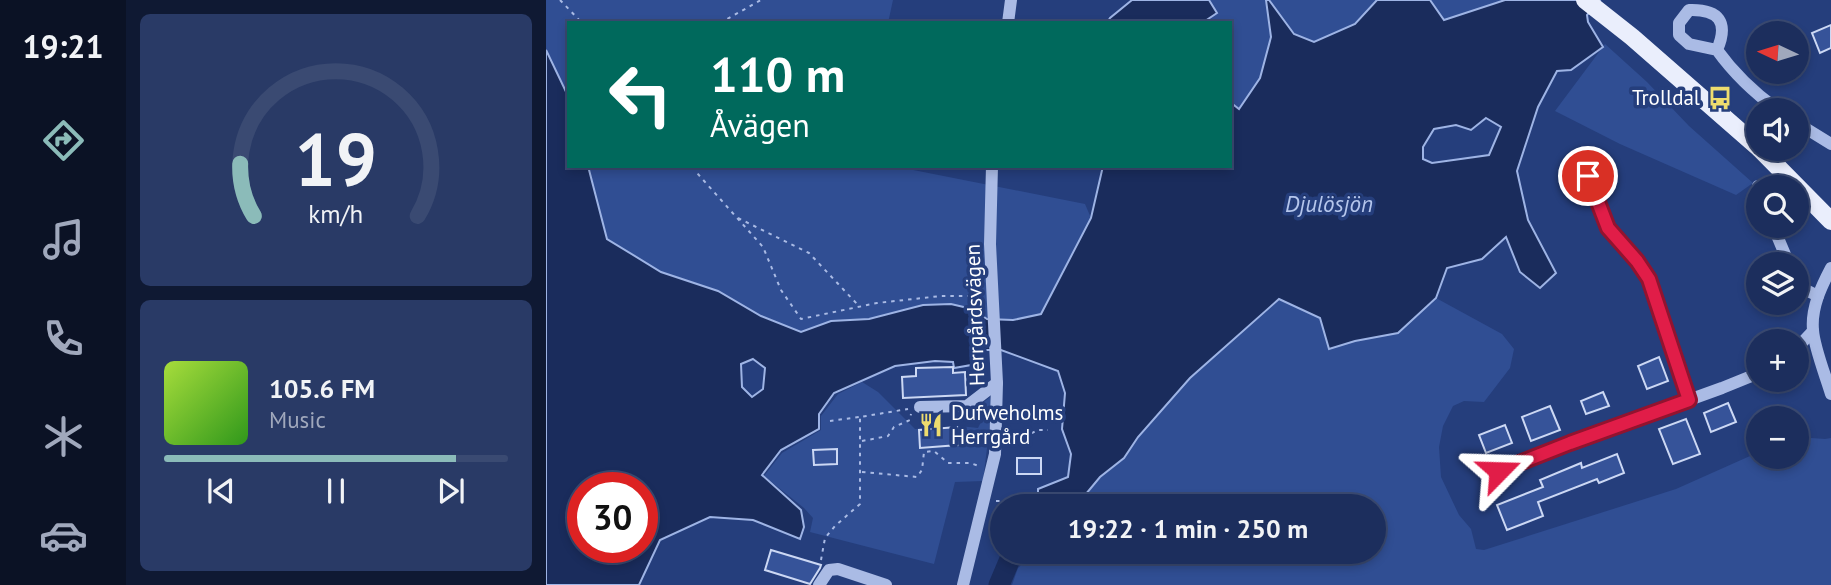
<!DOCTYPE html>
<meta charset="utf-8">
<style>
body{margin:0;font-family:"PT Sans",sans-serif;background:#293a66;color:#f1f3f6;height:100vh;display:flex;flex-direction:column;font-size:26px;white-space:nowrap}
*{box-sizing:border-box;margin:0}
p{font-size:23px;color:#a0a8bc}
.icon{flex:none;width:38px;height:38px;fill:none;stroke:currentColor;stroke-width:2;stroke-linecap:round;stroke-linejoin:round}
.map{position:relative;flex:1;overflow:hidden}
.side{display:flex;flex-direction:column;gap:14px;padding:14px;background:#0f1933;width:420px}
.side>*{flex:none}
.hud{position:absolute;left:21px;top:21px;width:665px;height:147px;border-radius:0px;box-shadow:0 4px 10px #0003,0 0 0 2px #3a4a72;background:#00695c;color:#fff;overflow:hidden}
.needle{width:46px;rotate:274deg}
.fabs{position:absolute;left:1200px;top:21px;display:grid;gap:14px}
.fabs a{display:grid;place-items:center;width:63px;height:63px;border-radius:50%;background:#1c2e5d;box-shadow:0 4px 10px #0003,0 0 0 2px #3a4a72;font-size:35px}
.speed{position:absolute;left:21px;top:472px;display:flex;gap:14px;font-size:35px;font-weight:700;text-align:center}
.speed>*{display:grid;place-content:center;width:91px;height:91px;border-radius:50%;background:#1c2e5d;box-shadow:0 4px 10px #0003,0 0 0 2px #3a4a72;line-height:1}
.speed .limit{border:10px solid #d22;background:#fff;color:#111}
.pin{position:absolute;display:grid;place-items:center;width:60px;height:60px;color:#fff;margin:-30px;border:4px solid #fff;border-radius:50%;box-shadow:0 2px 7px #0007}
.me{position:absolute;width:77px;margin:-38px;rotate:68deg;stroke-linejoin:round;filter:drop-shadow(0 0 5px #0008)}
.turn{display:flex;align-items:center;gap:24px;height:147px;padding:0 28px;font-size:32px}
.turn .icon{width:91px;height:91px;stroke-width:2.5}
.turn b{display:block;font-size:49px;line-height:60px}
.side .tile{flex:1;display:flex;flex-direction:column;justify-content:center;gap:10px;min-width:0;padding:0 24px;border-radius:10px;background:#293a66}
.side .dial{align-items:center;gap:0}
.dial svg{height:182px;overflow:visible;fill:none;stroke:#3a4a72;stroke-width:7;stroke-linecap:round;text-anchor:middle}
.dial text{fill:#f1f3f6;stroke:none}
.song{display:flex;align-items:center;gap:21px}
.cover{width:84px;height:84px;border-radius:10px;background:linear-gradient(135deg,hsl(80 70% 55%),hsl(110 70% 35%))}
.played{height:7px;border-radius:4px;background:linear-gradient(90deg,#8bbbb9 85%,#3a4a72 85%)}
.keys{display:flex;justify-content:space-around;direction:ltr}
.trip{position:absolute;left:444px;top:494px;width:396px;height:70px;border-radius:35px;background:#1c2e5d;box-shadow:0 4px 10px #0003,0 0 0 2px #3a4a72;font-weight:700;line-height:70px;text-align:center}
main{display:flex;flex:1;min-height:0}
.tabs{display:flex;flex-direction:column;width:126px;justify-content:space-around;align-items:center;background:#0b1225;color:#a0a8bc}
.tabs .icon{width:49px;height:49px}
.tabs .active{color:#8bbbb9}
.tabs b{font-size:32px;color:#f1f3f6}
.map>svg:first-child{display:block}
.green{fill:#304e93}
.water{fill:#1a2c5c;stroke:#9eb4e5;stroke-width:2;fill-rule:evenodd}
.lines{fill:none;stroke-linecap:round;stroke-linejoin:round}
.river{stroke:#1a2c5c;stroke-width:21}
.building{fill:#365399;stroke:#ccd8f4;stroke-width:2}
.path{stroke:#aabbe5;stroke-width:2;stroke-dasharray:3.5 5;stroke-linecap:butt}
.minor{stroke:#aabbe5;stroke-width:12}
.major{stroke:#eaeefc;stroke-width:18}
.route-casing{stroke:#92132f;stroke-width:18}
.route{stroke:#e11d48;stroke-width:12}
.labels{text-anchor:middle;stroke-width:7;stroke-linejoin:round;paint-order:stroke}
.poi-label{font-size:21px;fill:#fff;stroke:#253e7c;text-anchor:end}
.street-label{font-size:21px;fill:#fff;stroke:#253e7c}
.water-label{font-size:23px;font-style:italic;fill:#b5c6ec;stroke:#253e7c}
</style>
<main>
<nav class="tabs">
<b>19:21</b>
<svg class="icon active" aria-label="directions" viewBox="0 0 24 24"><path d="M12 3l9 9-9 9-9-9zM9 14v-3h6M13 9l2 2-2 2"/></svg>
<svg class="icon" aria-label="music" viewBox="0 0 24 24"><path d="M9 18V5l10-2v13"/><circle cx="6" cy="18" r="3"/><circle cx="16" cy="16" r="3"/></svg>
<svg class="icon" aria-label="phone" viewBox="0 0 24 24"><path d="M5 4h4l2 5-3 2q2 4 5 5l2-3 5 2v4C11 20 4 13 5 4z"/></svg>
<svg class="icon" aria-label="climate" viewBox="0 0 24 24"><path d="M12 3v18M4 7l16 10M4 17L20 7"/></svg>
<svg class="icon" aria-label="car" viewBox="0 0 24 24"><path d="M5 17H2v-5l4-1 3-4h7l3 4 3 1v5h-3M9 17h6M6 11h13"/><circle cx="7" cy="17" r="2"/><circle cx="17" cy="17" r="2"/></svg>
</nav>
<section class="side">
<div class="tile dial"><svg viewBox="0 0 100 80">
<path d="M14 69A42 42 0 1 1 86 69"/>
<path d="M14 69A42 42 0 0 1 8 46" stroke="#8bbbb9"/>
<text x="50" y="56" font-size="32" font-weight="700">19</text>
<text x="50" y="72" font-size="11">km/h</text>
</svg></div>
<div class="tile">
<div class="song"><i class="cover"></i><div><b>105.6 FM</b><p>Music</p></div></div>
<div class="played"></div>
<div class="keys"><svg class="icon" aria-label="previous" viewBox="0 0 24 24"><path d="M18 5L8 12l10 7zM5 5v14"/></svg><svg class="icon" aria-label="pause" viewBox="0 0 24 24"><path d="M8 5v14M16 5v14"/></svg><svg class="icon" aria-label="next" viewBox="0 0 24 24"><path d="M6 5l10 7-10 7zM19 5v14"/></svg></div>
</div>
</section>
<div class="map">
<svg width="1285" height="585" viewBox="0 0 1285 585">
<rect width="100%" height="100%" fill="#253e7c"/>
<g class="green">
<path d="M0,0H347L342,23H23V98L0,50Z"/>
<path d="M663,0H720L725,37L714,78L692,110L684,102V23H656L670,13Z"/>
<path d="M723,0H831L809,24L768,42L748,34Z"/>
<path d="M884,0H959L897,20Z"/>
<path d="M1059,44L1101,82L1143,126L1207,183L1190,195L1074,144L1009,111Z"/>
<path d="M42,166H347L539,204L545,218L495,314L467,321L441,319L426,309L377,305L323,319L285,321L255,332L215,316L172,291L115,272L61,239Z"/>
<path d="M890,298L956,334L968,349L964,368L938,402L918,401L907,406L897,426L893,447L895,477L913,515L925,529L930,549L938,550L1130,489L1213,452V457H1251V437L1279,439L1285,438V585H466L472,568L490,551H828V506H530L554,477L578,458L592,437L644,378L734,299L774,318L783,349L809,341L852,333Z"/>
<path d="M316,382L332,392L369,429L414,426L432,428L436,420L428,410L444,397L446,407L437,481L409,482L388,564L264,532L267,518L258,508L218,476L236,453L275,430V416L292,394Z"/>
</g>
<g class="water">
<path d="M586,0H663L671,13L656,23H561L564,18Z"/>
<path d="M720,0H723L748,34L768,42L809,24L831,0H884L898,20L959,0H1054L1041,15L1042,22L1057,47L1025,70L1011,71L992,107L971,171L982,220L1010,273L994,288L974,272L960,237L936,259L901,268L890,298L852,333L809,341L783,349L774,318L733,299L644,378L592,437L578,458L554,477L530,506H492V489L522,477L525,454L516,429L519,393L512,371L455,350H435L425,365L408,368L407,362L389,361L349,366L288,393L273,414V429L235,450L216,475L255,510L258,527L254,539L207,520L164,517L114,540L93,585H0V50L23,98V166H42L61,239L115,272L172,291L215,316L255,332L285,321L323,319L377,305L405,304L426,309L441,319L467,320L495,314L545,218L557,166H684V102L693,109L714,78L725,37ZM940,118L955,127L943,155L886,163L877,159V147L888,129L910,125L925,130ZM207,359L219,368L217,389L206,397L196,387L195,364ZM37,488H96V548H37Z"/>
</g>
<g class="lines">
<path class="river" d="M453,585L464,559L474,551"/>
</g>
<g class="building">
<path d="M1285,25V48L1274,53L1266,33Z"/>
<path d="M1113,357L1122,381L1101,389L1092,366Z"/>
<path d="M407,367V373L419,372L420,395L357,398L356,377L370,376V368Z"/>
<path d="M1057,392L1063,406L1040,414L1035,401Z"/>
<path d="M1182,403L1190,422L1165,432L1158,413Z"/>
<path d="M1004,406L1014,430L985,441L976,417Z"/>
<path d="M1140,419L1154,454L1127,464L1113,429Z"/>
<path d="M959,425L966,443L940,453L933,435Z"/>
<path d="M411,427L412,445L374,448L373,430Z"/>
<path d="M291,449V464L268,465L267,450Z"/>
<path d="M1071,454L1078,473L1053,483L1051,479L992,502L997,516L961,530L951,505L997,487L994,480L1035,463L1036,468Z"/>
<rect x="471" y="458" width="24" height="16"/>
<path d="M225,550L275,565L274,568L264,584L219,570Z"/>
</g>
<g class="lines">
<g class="path">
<path d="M14,0L36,23"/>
<path d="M174,23L215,0"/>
<path d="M148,166L151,173L217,247L235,290L255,319L331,303L395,296H435"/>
<path d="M192,218L263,253L313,306"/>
<path d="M284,421L313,417"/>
<path d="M461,432L480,436L492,430H502"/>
<path d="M316,441L342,436L348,427L364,420L365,414"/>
<path d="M316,472L371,477L376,470L378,452L388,451L402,463H424L433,466"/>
<path d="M450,501H458"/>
<path d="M275,560L279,538L289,526L314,504V417L362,409"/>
</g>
<g class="minor">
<path d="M462,23L465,0"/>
<path d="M1171,50C1183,22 1173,9 1143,10L1133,23V35L1143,44L1171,50C1189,75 1207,92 1232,110"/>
<path d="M1251,123L1285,144"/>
<path d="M1043,176L1062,228L1091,261L1103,279L1143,400"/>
<path d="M1212,186L1213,187"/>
<path d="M1227,226L1243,264"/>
<path d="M1285,268C1275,287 1265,308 1267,330C1268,347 1280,377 1285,394"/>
<path d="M1251,280L1256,288L1272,296"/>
<path d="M1251,348L1267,331"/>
<path d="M374,407L421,406L451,383"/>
<path d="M953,471L1024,443L1176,388L1213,373"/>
<path d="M273,585L283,570L292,569L340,585"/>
<path d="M417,585L449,454L451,383L444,244L446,166"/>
</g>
<g class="major">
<path d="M1039,0L1086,37L1213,148"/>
<path d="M1214,149L1285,221"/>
</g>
</g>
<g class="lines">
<g class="route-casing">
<path id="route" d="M953,471L1024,443L1143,400L1103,279L1091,261L1062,228L1042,176"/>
</g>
<use href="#route" class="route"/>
</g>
<defs>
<g id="bus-bare" transform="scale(1.89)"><path d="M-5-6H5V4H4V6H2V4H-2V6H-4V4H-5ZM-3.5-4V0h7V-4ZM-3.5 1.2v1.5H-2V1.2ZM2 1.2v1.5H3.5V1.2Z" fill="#eedc6e" stroke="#253e7c" stroke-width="2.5" paint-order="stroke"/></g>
<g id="restaurant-bare" transform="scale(1.89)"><path d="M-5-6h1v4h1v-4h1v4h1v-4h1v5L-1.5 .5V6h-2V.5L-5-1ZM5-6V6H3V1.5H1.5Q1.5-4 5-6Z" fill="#eedc6e" stroke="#253e7c" stroke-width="2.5" paint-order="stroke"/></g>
</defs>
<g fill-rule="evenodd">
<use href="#bus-bare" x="1174" y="98"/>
<use href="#restaurant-bare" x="385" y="425"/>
</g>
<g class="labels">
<g class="poi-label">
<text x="1154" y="105">Trolldal</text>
<text x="405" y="420" text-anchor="start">Dufweholms<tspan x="405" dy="24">Herrgård</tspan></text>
</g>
<g class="street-label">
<text transform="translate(429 315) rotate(-92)" y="7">Herrgårdsvägen</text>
</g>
<g class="water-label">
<text x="783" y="212">Djulösjön</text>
</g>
</g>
</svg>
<div class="fabs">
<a><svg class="needle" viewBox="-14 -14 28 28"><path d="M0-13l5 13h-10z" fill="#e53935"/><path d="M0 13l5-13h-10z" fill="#a0a8bc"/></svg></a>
<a><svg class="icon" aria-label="sound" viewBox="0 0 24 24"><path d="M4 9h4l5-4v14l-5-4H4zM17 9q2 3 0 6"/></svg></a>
<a><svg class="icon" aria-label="search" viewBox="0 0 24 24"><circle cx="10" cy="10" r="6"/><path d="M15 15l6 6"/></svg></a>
<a><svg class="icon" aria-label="layers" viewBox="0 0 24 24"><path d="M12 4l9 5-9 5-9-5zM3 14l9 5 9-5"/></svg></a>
<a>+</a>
<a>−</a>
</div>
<div class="speed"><div class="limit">30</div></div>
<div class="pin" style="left:1042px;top:176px;background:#d93025"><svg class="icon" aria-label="arrive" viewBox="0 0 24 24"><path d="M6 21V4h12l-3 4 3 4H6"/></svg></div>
<svg class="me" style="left:953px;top:471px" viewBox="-20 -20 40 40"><path d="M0-17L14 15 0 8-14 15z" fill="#e11d48" stroke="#fff" stroke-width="4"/></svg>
<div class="trip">19:22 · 1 min · 250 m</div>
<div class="hud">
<div class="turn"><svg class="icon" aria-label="left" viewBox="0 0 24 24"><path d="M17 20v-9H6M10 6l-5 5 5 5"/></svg><div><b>110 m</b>Åvägen</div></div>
</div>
</div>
</main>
